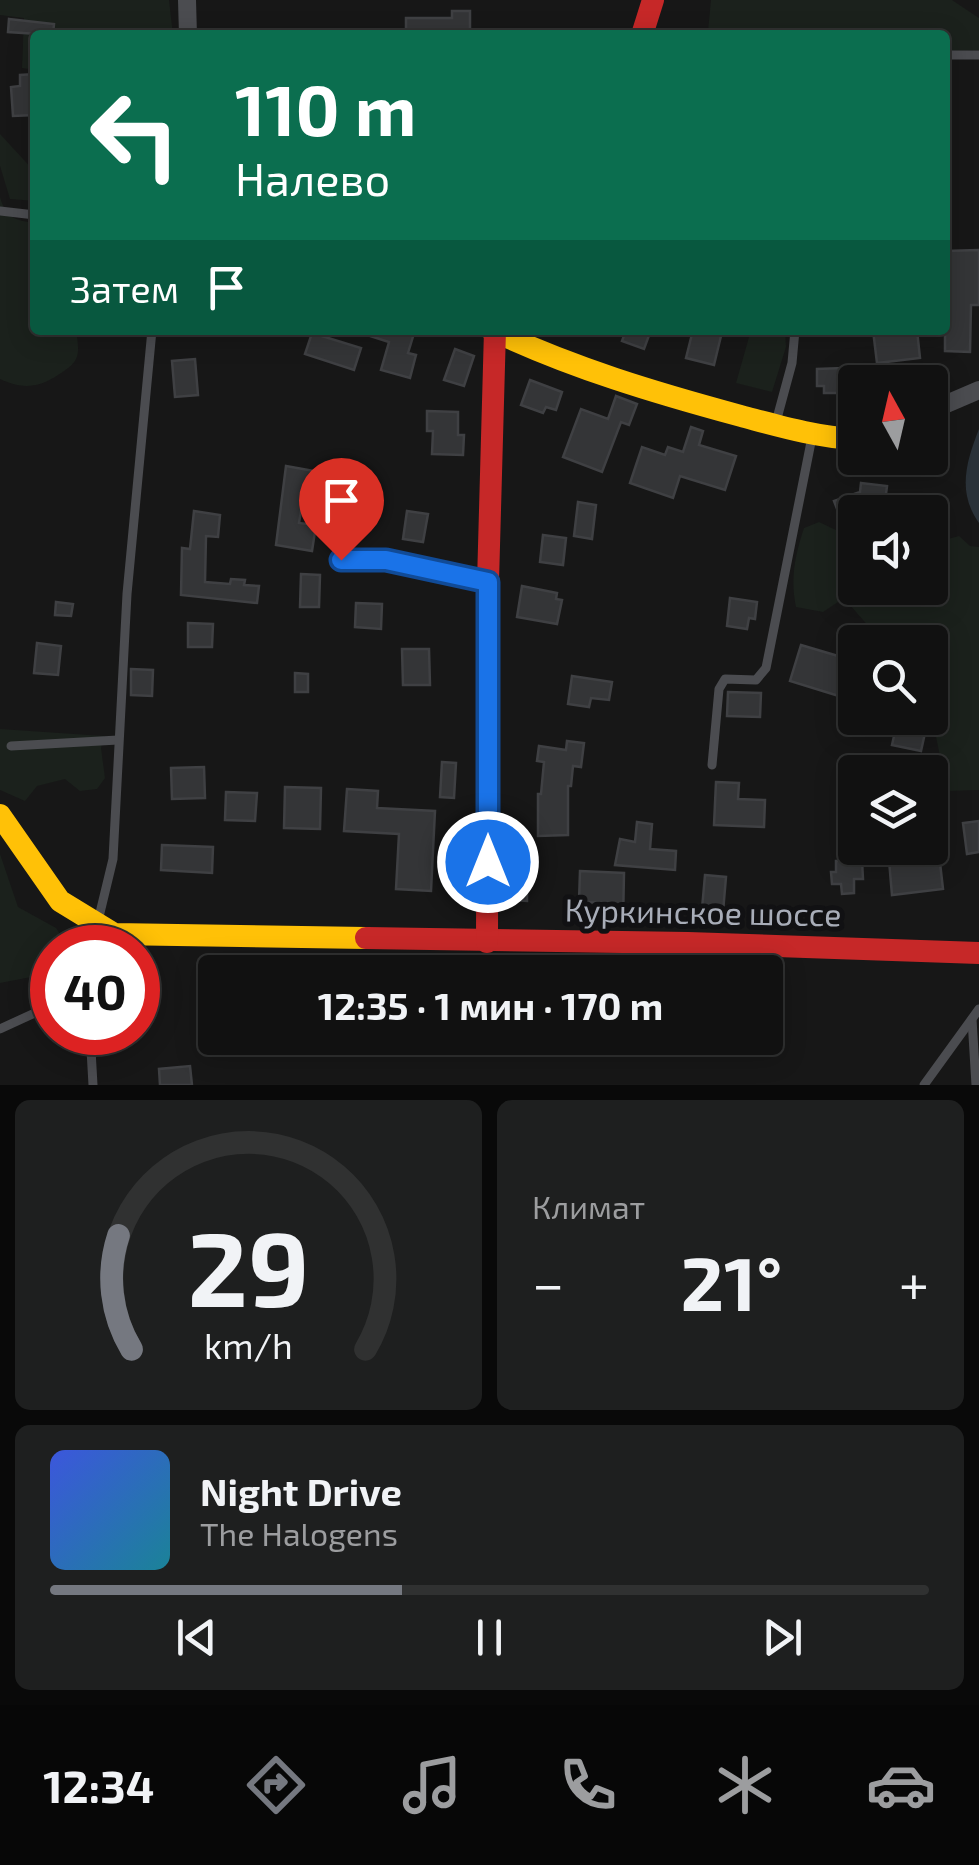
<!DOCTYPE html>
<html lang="ru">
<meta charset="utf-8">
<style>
body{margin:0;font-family:"Exo 2",sans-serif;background:#1e1f1f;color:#f1f3f6;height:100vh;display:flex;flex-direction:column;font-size:38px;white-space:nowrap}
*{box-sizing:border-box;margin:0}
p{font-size:32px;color:#9c9d9f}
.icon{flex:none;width:55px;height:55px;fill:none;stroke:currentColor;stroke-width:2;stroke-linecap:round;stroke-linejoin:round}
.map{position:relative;height:1085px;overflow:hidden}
.sheet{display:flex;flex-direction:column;gap:15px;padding:15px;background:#090909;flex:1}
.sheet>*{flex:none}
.guide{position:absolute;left:30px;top:30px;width:920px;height:305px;border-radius:10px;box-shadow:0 5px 25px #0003,0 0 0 2px #303131;background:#0b6e4f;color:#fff;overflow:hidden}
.needle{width:65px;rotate:352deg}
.fabs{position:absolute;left:838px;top:365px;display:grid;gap:20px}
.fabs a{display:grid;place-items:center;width:110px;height:110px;border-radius:10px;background:#111;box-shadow:0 5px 25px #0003,0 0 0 2px #303131;font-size:50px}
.speed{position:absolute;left:30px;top:925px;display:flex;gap:20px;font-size:50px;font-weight:700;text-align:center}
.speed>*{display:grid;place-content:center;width:130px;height:130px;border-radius:50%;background:#111;box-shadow:0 5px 25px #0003,0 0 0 2px #303131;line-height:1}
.speed .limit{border:15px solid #d22;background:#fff;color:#111}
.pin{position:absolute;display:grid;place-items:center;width:85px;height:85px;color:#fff;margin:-102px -42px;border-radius:50% 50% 50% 0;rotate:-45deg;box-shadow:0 0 10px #0007}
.pin .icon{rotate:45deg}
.me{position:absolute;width:110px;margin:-55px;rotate:0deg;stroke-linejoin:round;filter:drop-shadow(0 0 8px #0008)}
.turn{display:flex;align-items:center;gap:35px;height:210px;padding:0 40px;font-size:45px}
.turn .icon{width:130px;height:130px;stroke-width:2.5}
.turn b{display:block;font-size:70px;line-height:85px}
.then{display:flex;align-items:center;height:95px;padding:0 40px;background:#0003;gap:20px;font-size:38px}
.big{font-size:75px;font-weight:700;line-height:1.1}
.sheet .card{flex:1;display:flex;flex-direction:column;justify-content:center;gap:15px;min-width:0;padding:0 35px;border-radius:15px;background:#1e1f1f}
.sheet .dial{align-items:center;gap:0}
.dial svg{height:260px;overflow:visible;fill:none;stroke:#303131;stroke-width:7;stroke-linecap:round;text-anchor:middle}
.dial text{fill:#f1f3f6;stroke:none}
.song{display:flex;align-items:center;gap:30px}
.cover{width:120px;height:120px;border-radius:15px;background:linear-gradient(135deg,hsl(230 70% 55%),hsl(190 70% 35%))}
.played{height:10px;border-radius:5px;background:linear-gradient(90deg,#757880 40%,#303131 40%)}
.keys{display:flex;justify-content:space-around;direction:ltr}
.heat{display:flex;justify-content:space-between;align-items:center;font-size:55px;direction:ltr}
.sheet .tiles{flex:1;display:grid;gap:15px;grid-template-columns:1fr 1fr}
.card:last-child{grid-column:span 2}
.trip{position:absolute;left:198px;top:955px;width:585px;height:100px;border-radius:10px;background:#111;box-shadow:0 5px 25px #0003,0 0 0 2px #303131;font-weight:700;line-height:100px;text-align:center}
.dock{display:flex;height:160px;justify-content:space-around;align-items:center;background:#070707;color:#9c9d9f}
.dock .icon{width:70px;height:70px}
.dock .current{color:#757880}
.dock b{font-size:45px;color:#f1f3f6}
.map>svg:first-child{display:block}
.green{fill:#1b211c}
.water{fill:#2a3239}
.building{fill:#343537;stroke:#3f4043;stroke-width:2.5}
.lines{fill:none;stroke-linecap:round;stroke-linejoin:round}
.lane{stroke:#4b4c50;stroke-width:9}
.street{stroke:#4b4c50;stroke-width:18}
.slow{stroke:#ffc107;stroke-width:22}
.jam{stroke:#c62828;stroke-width:22}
.route-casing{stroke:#114b97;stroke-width:25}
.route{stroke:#1a73e8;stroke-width:18}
.labels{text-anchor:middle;stroke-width:10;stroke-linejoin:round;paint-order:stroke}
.street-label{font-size:32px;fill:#a8adb8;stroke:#111113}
</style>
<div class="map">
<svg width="979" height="1085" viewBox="0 0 979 1085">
<rect width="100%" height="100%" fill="#171717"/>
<g class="green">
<path d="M0,0H169L173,35H35V70L22,68L24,18L0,15Z"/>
<path d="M711,0H952L979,18V50L945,51V35H746L708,31Z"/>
<path d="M0,134L35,172V201L10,199L0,166Z"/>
<path d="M0,197C6,218 14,220 35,223V330H76C81,360 78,362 55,377C36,388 22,389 0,379Z"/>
<path d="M751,330H785L786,347L772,392L736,383Z"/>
<path d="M819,522L855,539V588H930V551L939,550L948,539L959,536L970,546L979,547V790L947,791L930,707V642C877,642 878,637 844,598L823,612L796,607C790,579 795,555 804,528Z"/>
<path d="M0,729L104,736L101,748L105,778L97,789L80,791L65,779L37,786L25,801L0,790Z"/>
<path d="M0,854L18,907L56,928L69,947L52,948V973L0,983Z"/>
</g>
<path class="water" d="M979,429V523C957,492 966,462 979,429Z"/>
<g class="building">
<path d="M452,11H470V35H406V18H452Z"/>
<path d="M9,19L54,24L53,35L8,32Z"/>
<path d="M35,74V115L13,116L11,87L20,86V75Z"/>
<path d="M979,250V305H971L970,352L945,351V251Z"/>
<path d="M361,330H415L408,353L416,355L410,378L381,370L389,342L361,333Z"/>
<path d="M626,330H651L644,349L622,341Z"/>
<path d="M693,330L721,336L714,365L686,358Z"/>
<path d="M873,330H917L920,358L877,363Z"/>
<path d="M312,333L361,348L354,370L305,354Z"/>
<path d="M455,349L474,356L464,386L444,380Z"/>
<path d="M195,359L198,395L175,397L172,361Z"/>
<path d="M843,368V393H824V386H817V369Z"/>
<path d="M530,380L562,392L556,410L546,407L543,413L521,405Z"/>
<path d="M616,396L637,404L629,425L621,422L602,472L563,457L581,409L608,419Z"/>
<path d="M427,411L458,412V435H464L463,455L432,454L433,431H427Z"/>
<path d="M691,427L703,431L699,445L736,456L725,490L680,476L673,498L630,483L642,447L665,455L668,447L683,452Z"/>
<path d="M286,466L314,471L310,494L304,493L299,523L316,525L312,551L276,545Z"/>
<path d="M861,483L887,486L884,510L856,507L839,514L834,501L860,492Z"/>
<path d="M578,502L596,505L592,539L574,536Z"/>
<path d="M194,511L220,515L218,537L206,536L205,582L230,584L231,579L245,580L244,585L259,586L257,603L181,595L182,548L190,549Z"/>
<path d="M407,511L428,514L423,542L403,539Z"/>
<path d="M543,535L566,538L563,565L540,562Z"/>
<path d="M301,574L320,575L319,607H300Z"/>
<path d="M522,586L557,593L556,599L562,600L557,624L517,617Z"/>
<path d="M730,598L757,602L755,619L749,618L747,629L727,626Z"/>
<path d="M56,602L73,604L71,616L55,615Z"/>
<path d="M356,603L382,604L381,629L355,627Z"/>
<path d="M188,623L213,624L212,647H188Z"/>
<path d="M37,643L61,646L58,675L34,673Z"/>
<path d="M801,645L855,661V701L790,681Z"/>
<path d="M402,649H429L430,685H403Z"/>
<path d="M131,669L153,670L152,696L131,695Z"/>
<path d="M295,673L308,674V692H295Z"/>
<path d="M572,676L612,682L609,700L591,698L589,707L568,704Z"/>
<path d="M728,692L761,693L760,717L727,716Z"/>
<path d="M896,727L925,733L921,751L892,745Z"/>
<path d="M567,741L584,743L581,767L573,766L571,786H568V835L538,836V794H541L544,762L537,761L539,746L566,750Z"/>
<path d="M442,762L456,763L454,798L440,797Z"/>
<path d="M204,767L205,798L172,799L171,768Z"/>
<path d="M716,782L739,783L738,799L765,800L764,827L714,825Z"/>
<path d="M285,787L321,788L320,829L284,828Z"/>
<path d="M347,789L378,791L377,808L435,811L431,891L396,889L399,834L344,831Z"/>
<path d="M226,792L257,793L255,821L225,820Z"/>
<path d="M979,821V852L967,854L963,823Z"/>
<path d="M637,822L652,824L650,849L676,851L675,870L615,865L620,839L635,842Z"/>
<path d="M162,845L213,847L212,873L161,870Z"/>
<path d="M939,854L943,889L892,895L889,860Z"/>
<path d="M862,860L863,879H854V893L842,894L841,884H832L831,872H836V861Z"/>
<path d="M511,870H527V901L511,900Z"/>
<path d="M580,871L624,873L623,923L609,922V903L579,902Z"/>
<path d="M705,875L726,877L723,912L702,909Z"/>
<path d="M190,1066L192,1085H160L159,1069Z"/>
</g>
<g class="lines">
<g class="lane">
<path d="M945,55H979"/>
<path d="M945,126L946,55"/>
<path d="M0,211L35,215"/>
<path d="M776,422L792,363L795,330"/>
<path d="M341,560H386L485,581"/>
<path d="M11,746L118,740"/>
<path d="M712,765L719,689L725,679L756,680L766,668L812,437"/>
<path d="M98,921L113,859L127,594L152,330"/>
<path d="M972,1019L976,1085"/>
<path d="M0,1029L52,1005"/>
<path d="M90,1032L93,1085"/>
<path d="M924,1085L979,1009"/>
</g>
<g class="street">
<path d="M187,0L188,35"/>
<path d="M930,411L979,390"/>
</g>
<g class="slow">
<path d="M492,330C572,368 656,393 741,416C779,426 816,437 855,439"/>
<path d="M0,815L60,901L114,934L366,938"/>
</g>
<g class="jam">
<path d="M642,35L653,0"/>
<path d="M366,938L688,943L979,953"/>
<path d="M487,942L488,582L495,330"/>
</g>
</g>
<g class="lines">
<g class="route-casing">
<path id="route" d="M341,560H386L488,582V862"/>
</g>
<use href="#route" class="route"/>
</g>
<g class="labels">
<g class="street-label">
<text transform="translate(703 913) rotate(1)" y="11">Куркинское шоссе</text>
</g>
</g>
</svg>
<div class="fabs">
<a><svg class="needle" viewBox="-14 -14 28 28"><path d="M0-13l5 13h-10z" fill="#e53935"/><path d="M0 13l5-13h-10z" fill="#9c9d9f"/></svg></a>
<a><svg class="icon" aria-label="sound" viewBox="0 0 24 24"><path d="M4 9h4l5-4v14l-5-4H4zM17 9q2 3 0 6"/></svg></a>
<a><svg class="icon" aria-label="search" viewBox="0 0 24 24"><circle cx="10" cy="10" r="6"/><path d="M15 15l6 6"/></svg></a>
<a><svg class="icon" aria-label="layers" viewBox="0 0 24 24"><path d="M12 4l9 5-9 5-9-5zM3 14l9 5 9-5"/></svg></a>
</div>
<div class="speed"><div class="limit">40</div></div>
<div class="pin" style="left:341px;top:560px;background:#d93025"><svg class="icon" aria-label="arrive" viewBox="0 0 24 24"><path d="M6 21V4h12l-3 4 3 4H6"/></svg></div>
<svg class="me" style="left:488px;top:862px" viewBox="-20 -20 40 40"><circle r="17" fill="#1a73e8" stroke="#fff" stroke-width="3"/><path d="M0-11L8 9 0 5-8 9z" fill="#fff"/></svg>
<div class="trip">12:35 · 1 мин · 170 m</div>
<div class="guide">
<div class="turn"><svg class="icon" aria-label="left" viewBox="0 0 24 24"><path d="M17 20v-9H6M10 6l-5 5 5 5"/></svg><div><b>110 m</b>Налево</div></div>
<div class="then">Затем<svg class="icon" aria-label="arrive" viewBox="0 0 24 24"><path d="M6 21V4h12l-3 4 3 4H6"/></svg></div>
</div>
</div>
<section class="sheet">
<div class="tiles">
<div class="card dial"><svg viewBox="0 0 100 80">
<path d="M14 69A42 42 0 1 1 86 69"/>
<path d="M14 69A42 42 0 0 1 10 34" stroke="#757880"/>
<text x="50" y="56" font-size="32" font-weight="700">29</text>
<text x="50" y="72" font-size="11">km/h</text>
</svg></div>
<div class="card"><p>Климат</p>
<div class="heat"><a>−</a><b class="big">21°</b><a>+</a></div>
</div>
<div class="card">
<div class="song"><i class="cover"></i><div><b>Night Drive</b><p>The Halogens</p></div></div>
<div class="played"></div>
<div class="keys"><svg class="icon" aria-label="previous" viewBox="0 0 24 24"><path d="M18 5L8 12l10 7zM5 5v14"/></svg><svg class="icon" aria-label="pause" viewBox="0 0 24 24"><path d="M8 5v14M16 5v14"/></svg><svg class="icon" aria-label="next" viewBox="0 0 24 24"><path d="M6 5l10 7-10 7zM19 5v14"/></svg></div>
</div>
</div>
</section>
<nav class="dock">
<b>12:34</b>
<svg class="icon current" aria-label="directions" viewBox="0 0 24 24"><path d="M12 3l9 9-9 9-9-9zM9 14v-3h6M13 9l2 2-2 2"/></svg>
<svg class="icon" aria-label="music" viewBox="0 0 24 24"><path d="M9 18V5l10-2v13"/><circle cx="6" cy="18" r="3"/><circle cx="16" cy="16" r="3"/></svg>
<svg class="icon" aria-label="phone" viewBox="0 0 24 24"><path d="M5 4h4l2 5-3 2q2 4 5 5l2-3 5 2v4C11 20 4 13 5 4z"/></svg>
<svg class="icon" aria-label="climate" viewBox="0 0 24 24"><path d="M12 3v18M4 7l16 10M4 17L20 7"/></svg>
<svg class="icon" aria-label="car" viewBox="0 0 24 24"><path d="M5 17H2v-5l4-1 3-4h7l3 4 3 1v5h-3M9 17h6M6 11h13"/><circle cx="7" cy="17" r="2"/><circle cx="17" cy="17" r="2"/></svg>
</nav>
